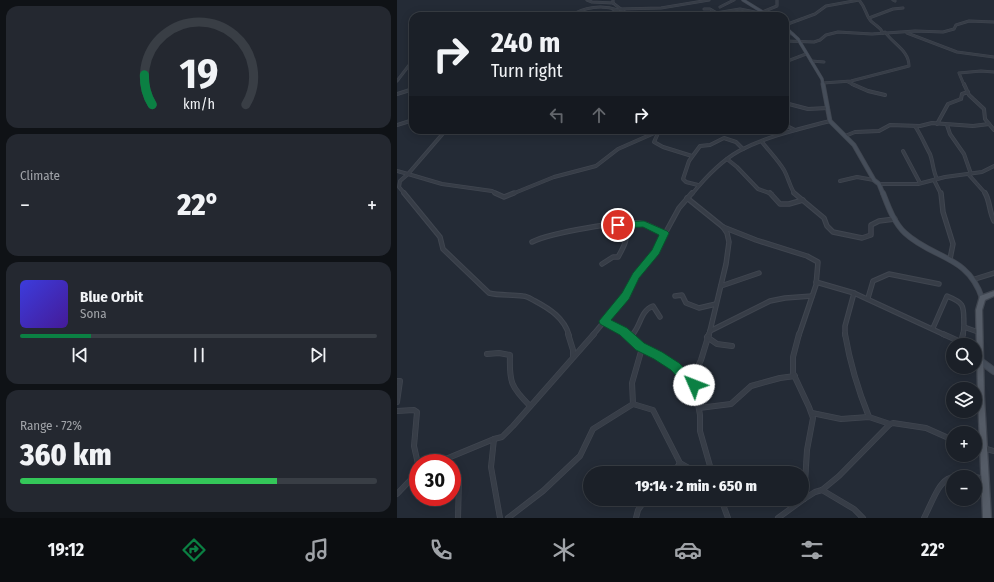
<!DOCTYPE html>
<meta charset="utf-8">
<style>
body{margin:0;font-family:"Fira Sans Condensed",sans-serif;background:#242830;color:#f1f3f6;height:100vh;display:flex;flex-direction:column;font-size:15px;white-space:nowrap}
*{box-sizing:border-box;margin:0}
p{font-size:13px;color:#a0a3a8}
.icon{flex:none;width:22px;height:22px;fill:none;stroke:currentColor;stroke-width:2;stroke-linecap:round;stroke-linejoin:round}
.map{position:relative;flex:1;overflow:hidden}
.drawer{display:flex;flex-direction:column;gap:6px;padding:6px;background:#0f1216;width:397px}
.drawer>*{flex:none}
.top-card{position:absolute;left:12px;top:12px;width:380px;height:122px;border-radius:12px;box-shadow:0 2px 10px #0003,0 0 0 1px #393e45;background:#1b2028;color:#f1f3f6;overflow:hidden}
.fabs{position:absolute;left:549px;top:338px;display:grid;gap:8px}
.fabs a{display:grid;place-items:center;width:36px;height:36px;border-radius:50%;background:#1b2028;box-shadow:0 2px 10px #0003,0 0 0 1px #393e45;font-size:20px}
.speed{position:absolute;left:12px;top:454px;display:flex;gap:8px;font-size:20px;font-weight:700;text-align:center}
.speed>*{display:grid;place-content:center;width:52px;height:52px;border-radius:50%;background:#1b2028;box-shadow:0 2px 10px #0003,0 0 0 1px #393e45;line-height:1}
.speed .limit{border:6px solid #d22;background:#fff;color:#111}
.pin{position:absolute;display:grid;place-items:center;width:34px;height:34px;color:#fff;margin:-17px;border:2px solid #fff;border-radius:50%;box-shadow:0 1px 4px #0007}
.me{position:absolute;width:44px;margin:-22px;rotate:314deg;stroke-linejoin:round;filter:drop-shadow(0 0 3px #0008)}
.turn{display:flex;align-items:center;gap:14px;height:84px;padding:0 16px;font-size:18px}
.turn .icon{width:52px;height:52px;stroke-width:2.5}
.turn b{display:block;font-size:28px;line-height:34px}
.lanes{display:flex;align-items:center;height:38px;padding:0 16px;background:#0003;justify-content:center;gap:20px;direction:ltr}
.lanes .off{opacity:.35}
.big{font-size:30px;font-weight:800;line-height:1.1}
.drawer .tile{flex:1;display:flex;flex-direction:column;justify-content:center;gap:6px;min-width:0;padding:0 14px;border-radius:12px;background:#242830}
.drawer .dial{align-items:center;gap:0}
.dial svg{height:104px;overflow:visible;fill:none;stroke:#393e45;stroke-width:7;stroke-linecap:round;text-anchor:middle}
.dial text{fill:#f1f3f6;stroke:none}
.song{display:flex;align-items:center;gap:12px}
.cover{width:48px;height:48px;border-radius:6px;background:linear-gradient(135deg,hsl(240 70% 55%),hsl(260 70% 35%))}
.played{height:4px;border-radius:2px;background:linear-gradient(90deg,#0b8043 20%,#393e45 20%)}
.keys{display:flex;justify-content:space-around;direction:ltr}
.heat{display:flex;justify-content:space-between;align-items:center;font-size:22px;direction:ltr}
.charge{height:6px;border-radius:3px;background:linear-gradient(90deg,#34c759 72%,#393e45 0)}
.trip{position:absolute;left:186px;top:466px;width:226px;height:40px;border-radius:20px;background:#1b2028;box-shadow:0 2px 10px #0003,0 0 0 1px #393e45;font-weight:800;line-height:40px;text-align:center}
.tabs{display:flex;height:64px;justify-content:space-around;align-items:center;background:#0b0d10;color:#a0a3a8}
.tabs .icon{width:28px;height:28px}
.tabs .on{color:#0b8043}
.tabs b{font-size:18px;color:#f1f3f6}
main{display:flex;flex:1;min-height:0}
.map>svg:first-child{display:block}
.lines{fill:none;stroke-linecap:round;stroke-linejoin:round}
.street-far3-casing{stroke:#404650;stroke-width:3}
.street-far2-casing{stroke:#404650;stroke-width:4}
.street-far1-casing{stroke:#404650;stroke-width:5.5}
.street-casing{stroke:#404650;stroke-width:6}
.secondary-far3-casing{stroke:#404650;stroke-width:3.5}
.secondary-far2-casing{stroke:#404650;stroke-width:5}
.secondary-far1-casing{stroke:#404650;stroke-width:6}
.secondary-casing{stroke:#404650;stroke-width:8}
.primary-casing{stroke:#404650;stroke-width:2.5}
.street-far3{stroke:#373d47;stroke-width:2}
.street-far2{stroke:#373d47;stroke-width:2.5}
.street-far1{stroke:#373d47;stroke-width:3.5}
.street{stroke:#373d47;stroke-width:4.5}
.secondary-far3{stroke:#454d59;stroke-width:2.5}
.secondary-far2{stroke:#454d59;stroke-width:3.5}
.secondary-far1{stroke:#454d59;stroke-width:4.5}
.secondary{stroke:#454d59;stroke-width:6}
.primary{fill:#555c67;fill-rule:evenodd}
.route{fill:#0b8043;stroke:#07532c}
</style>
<main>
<section class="drawer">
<div class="tile dial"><svg viewBox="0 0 100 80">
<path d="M14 69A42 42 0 1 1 86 69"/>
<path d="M14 69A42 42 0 0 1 8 46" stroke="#0b8043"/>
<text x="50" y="56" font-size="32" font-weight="700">19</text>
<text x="50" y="72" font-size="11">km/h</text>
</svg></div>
<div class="tile"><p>Climate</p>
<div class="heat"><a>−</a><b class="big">22°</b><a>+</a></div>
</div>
<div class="tile">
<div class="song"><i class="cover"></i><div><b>Blue Orbit</b><p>Sona</p></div></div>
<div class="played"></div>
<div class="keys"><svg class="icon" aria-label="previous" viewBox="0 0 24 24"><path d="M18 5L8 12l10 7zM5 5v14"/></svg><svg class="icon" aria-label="pause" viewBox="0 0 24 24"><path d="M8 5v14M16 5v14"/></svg><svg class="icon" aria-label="next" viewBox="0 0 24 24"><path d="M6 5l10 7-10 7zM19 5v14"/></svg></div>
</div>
<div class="tile"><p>Range · 72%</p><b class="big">360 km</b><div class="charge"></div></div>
</section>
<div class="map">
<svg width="597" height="518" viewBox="0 0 597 518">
<rect width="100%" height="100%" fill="#242b36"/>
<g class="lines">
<g class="street-far3-casing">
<g id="street-far3">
<path d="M190,0L195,2L216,3"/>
<path d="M216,0V3L233,16"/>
<path d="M496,0L498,1"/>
<path d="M323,7L337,0"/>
<path d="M307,9H313L320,13"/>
<path d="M176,14C190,7 206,5 221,10"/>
<path d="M307,15L343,9L363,13L380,6V0"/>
<path d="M204,16L216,12"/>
<path d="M215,16L216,12L223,9L264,8L312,0"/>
<path d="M472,18L496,9L506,8"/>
<path d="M388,25L418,14L429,6L462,0C469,8 468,13 473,20C477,25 482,25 486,33"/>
<path d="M388,33L396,34"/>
<path d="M510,33L560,52L597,57"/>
<path d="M388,41L417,42L423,40L429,35L441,32L475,34L518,31L546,32L557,29L559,25L572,21L597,22"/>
<path d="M414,61L427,62"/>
<path d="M388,62L409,54"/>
<path d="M0,81L13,64"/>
<path d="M451,82L457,85"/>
<path d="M426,83L454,81L512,66C512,50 496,44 488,32"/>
<path d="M567,85L562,73L584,71L597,72"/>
</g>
</g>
<g class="street-far2-casing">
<g id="street-far2">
<path d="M455,84L471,91L488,95"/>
<path d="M567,84L572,95L587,109L588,119L597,130"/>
<path d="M0,94L16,89"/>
<path d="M388,103L411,109L431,108"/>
<path d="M540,124L551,104L564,99L565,94L571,92"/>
<path d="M0,125L16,120"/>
<path d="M388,125L398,130"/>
<path d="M550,125L553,134L567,154L574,174"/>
<path d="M518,126C524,135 528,145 533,154C536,162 536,171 540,179"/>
<path d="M49,130L11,174L45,184L95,191L100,194"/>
<path d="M262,131L257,142L266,147L295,156"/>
<path d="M448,136L458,132L482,131L493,125L523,126L535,123L576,126L592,124"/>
<path d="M365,142C372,151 381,160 387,170C391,177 394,190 398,194"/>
<path d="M506,151L523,183"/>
<path d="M330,159L340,167L361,189L375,194"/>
<path d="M0,171L11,174L3,181L2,187L8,194"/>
<path d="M572,175L589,194"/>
<path d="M537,180L544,194"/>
<path d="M443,181L460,177L477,180"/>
<path d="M482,184H521L548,177L585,172L597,166"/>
<path d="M301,185L289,182L286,179L292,161L303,146L313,145L327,138L339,142L346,149"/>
<path d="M115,194L157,177L199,166L221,149L262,131"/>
<path d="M295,194C308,178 324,161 342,151C370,136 403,129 433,121"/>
</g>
</g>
<g class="street-far1-casing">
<g id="street-far1">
<path d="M7,193L43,237L46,249L92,293C103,296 115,294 126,296C130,296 134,299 138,301C153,309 167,318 172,335"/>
<path d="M98,193L107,197L117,193"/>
<path d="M373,193L383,204H392L406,200"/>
<path d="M397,193L427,218L430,226L436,232L465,238L474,235V225L482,221L498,219"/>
<path d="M544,193L546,212L556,244L553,259"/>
<path d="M588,193C593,201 592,211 597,221"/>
<path d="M290,198L326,227L359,240L410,256L421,262L419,285L402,335"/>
<path d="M135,242C153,233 229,219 247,224C254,226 261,230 267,233"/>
<path d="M205,264L216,257H221C228,245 231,238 230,224"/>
<path d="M578,279L597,273"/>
<path d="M419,282L457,293L448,326V335"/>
<path d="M324,286L362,273"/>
<path d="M457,293L548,335"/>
<path d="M278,296L285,295L289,303L302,308L319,304"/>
<path d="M471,298L476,281L492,274L542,284"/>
<path d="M207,321L230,335"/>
<path d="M536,328L550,296C570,304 566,307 567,327"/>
<path d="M313,331L373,301L388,298L415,296"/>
<path d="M196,335L228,296L239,276L258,252L282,208L295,193"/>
<path d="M235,335C244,326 243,311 256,306L263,317"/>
<path d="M312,335L329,264L332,242L330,233L326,227"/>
<path d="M566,335L567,327L581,332"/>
</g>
</g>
<g class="street-casing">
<g id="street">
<path d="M171,334L176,350V356"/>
<path d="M229,334L243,347L268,360L291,379L296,381"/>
<path d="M312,334L304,360L296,377L303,415V431L315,473"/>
<path d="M402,334L396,357V373L412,407L416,418L410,450L407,499"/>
<path d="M448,334C453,363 461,390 472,417"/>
<path d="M546,334L564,342L566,334"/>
<path d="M233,337L236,334"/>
<path d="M310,337L320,344L335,346"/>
<path d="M90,354L102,353L113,355C112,382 114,387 133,406"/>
<path d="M0,381H3L0,402"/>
<path d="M236,404L235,383L245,348"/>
<path d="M302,408L334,404L354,386L383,378L398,376"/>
<path d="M0,411L17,410L20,412L17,446L21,464"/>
<path d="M415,413L444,419L472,417L493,424"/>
<path d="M586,448L597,451"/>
<path d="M578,450L586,452"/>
<path d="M39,463L97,439"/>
<path d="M271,473L279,469L283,463L301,473"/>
<path d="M425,490L457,509L466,518"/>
<path d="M0,494L21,472"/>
<path d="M324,499L331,518"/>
<path d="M61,518L62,479"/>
<path d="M103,518L94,467L97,439L105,437L116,426L197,334"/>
<path d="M111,518L146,491L183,456L196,429L236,404L256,410L283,463"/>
<path d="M239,518L241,510L249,499"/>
<path d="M381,518L407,499L418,492L425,490L442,476L493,424L496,423L529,428L556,440"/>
<path d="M527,518C544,484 544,468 587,479"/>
</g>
</g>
<g class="secondary-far3-casing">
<g id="secondary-far3">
<path d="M346,0L372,16"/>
<path d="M388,27L401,39L425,79L426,85"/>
</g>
</g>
<g class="secondary-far2-casing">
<path id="secondary-far2" d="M426,84L433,121L457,145L477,180L482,184L486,194"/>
</g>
<g class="secondary-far1-casing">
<path id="secondary-far1" d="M486,193C491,206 497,223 508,233C536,259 571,255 585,298"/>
</g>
<g class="secondary-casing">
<path id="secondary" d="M582,360L597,371"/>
</g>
<g class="primary-casing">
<path id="primary" d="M597,291V296L588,300L585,310L587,396L594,518H586L581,396L579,310L583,296Z"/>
</g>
<use href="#street-far3" class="street-far3"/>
<use href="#street-far2" class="street-far2"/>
<use href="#street-far1" class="street-far1"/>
<use href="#street" class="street"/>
<use href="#secondary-far3" class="secondary-far3"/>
<use href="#secondary-far2" class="secondary-far2"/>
<use href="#secondary-far1" class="secondary-far1"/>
<use href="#secondary" class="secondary"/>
<use href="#primary" class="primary"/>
</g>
<path class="route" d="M247,221L270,231L272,233L262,254L242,278L232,299L214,320L230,328L247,343L265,352L282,363L292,373L300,377L302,385L301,389L297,390L293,389L291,384L284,381L274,370L257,359L239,350L223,335L203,324L202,321L225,293L236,273L255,250L262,235L246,227L221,228L217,225L221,222Z"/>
</svg>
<div class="fabs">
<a><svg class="icon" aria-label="search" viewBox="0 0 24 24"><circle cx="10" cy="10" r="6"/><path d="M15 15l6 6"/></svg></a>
<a><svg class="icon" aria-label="layers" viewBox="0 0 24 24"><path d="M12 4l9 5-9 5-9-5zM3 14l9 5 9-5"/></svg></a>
<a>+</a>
<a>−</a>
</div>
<div class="speed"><div class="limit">30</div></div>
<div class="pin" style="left:221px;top:225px;background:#d93025"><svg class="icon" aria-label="arrive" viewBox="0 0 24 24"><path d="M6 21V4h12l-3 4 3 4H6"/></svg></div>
<svg class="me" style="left:297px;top:385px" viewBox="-20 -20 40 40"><circle r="19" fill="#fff"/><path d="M0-13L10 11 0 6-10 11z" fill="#0b8043"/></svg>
<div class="trip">19:14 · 2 min · 650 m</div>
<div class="top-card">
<div class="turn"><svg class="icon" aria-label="right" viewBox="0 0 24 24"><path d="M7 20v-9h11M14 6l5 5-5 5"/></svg><div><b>240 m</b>Turn right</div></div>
<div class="lanes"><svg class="icon off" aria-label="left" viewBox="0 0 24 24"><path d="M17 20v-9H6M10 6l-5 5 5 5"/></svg><svg class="icon off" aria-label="ahead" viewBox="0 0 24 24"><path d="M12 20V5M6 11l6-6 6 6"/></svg><svg class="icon" aria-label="right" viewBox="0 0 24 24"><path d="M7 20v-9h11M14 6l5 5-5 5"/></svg></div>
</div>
</div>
</main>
<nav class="tabs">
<b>19:12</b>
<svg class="icon on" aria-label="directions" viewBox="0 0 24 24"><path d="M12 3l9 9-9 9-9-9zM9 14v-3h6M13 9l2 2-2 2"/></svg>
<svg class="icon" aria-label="music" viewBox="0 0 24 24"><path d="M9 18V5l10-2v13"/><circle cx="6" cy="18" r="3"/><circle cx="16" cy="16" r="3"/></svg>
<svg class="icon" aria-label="phone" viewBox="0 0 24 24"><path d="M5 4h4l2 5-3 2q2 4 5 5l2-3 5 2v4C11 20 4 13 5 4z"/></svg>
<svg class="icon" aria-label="climate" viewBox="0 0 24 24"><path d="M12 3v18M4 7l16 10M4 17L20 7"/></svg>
<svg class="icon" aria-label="car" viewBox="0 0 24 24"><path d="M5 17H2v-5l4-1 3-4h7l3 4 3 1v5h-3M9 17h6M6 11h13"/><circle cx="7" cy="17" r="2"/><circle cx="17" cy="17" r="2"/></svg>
<svg class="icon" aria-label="filters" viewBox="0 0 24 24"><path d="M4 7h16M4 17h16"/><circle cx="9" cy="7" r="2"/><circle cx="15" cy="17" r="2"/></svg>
<b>22°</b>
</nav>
